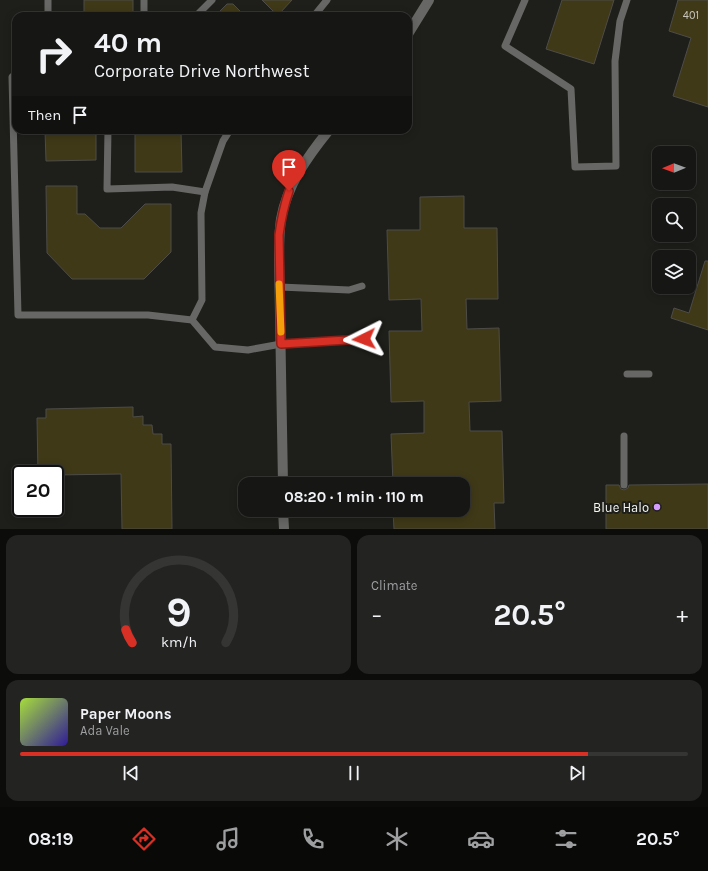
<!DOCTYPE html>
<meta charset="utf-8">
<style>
body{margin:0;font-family:Karla,sans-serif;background:#232322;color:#f1f3f6;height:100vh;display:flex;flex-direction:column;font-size:15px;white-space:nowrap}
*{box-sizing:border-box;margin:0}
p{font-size:13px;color:#9e9fa0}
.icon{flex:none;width:22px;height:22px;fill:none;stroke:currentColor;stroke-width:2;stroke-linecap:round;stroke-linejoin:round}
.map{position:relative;height:529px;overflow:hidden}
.side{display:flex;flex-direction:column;gap:6px;padding:6px;background:#0c0c0b;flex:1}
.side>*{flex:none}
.banner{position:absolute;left:12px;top:12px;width:400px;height:122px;border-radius:12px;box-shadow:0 2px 10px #0003,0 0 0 1px #353534;background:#161614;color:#f1f3f6;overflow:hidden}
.needle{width:26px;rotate:269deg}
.tools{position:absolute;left:652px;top:146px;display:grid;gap:8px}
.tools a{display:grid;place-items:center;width:44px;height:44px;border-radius:8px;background:#161614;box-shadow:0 2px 10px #0003,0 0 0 1px #353534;font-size:20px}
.speed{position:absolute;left:12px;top:465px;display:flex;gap:8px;font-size:20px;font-weight:700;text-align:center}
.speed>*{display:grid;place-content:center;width:52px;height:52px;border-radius:50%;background:#161614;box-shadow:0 2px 10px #0003,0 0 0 1px #353534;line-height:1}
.speed .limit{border:2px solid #111;border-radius:6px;background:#fff;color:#111}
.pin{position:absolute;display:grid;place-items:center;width:34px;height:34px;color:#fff;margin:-41px -17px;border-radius:50% 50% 50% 0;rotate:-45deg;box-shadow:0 0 4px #0007}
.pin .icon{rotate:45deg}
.me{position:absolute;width:44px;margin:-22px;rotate:267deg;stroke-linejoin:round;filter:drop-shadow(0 0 3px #0008)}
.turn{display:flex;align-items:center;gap:14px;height:84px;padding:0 16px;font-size:18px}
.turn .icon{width:52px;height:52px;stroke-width:2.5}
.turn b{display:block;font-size:28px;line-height:34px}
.then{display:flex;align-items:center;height:38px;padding:0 16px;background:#0003;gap:8px;font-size:15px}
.big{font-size:30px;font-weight:700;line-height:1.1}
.side .card{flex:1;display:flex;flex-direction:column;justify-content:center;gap:6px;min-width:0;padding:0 14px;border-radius:12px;background:#232322}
.side .dial{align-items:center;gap:0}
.dial svg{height:104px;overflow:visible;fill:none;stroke:#353534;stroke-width:7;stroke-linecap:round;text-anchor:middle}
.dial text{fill:#f1f3f6;stroke:none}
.song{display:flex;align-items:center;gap:12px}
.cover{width:48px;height:48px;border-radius:6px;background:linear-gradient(135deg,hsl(80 70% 55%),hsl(250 70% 35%))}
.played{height:4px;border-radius:2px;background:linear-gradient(90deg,#d93025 85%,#353534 85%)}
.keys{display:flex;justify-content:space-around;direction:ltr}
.heat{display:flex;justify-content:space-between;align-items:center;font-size:22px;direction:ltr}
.side .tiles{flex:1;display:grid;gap:6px;grid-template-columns:1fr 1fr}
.card:last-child{grid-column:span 2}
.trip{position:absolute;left:238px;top:477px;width:232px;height:40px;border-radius:12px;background:#161614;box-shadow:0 2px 10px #0003,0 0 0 1px #353534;font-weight:700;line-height:40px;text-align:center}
.tabs{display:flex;height:64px;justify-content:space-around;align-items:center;background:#090908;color:#9e9fa0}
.tabs .icon{width:28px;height:28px}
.tabs .active{color:#d93025}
.tabs b{font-size:18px;color:#f1f3f6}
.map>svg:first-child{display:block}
.building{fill:#3f3918;stroke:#4d4c48}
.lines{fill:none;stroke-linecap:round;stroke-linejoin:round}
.service{stroke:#676765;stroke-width:7}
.minor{stroke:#676765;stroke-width:10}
.route-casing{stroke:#8d1f18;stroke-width:10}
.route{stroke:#d93025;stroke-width:7}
.slow{stroke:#f59e0b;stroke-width:7}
.poi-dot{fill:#d39cfd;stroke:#1e1e1a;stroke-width:1.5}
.labels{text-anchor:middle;stroke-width:4;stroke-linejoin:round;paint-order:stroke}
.number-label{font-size:11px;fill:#c8c6bc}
.poi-label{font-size:13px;fill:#f5f5f2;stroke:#1e1e1a;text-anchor:end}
</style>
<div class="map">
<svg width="708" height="529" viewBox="0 0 708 529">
<rect width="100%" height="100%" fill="#1e1e1a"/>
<g class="building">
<rect x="84" y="0" width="49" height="16"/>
<path d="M262,0H292L280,13H275Z"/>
<path d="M562,0H614L594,64L546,49Z"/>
<path d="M678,0H708V107L673,96L691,38L669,31Z"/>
<path d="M227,4H233L245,16H215Z"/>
<path d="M45,130H96V160L46,161Z"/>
<path d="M135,130H181L182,172H135Z"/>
<path d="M46,186H77V214H85L100,228H121L145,204H171V252L144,279H72L47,253Z"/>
<path d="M464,196V228H497L498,299H466L467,329L499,328L501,401L469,402L470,431H502L504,503H494L495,529H394L393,512L463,511V484H393L391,434L424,433V401L391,402L389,331H422L421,299L389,300L387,230H420V197Z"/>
<path d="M705,261H708V330L671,318L674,308L689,313Z"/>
<path d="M133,407V417L143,416V425H152L153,434H162V444H171L172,529H122L121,474L55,475V474H38L37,418H46V409Z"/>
<path d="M708,484V529H606V485H619L621,489L624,490L628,488L629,485Z"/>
</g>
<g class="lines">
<g class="service">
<path d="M144,0V16"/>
<path d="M525,0L505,46L571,89L575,167L616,166L615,61L620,21L627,0"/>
<path d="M48,16V0"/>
<path d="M196,16L212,0"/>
<path d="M314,16L327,0"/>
<path d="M16,73L12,77L18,315H148L192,320L215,347L248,350L281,344L364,339"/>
<path d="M108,130L107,189L172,187L205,192"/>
<path d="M280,287L349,290L362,286"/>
<path d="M192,320L202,300L201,213L205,192L223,141L230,130"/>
<path d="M627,374H649"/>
<path d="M624,436V485"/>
</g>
<g class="minor">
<path d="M408,34L429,0"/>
<path d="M283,484L279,259C279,245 279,232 281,219C287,185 308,156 329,130"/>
<path d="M283,510L284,529"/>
</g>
</g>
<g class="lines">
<g class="route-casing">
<path id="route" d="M289,191C284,206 281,220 279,235L281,344L364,339"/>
</g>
<use href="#route" class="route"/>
<path class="slow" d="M279,284L281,332"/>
</g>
<circle class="poi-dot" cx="657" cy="507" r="4"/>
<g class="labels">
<g class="number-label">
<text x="691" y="19">401</text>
</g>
<g class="poi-label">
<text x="649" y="512">Blue Halo</text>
</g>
</g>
</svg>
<div class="tools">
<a><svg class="needle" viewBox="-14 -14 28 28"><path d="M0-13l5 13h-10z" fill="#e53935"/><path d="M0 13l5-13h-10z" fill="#9e9fa0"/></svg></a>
<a><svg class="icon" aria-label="search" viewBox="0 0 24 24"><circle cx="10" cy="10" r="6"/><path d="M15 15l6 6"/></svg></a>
<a><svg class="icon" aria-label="layers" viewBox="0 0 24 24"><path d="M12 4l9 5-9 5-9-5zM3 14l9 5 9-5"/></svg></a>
</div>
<div class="speed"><div class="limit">20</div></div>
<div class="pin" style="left:289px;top:191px;background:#d93025"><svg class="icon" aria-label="arrive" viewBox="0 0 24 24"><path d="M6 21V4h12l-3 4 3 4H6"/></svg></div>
<svg class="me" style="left:364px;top:339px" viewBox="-20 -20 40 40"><path d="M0-17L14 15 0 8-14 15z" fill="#d93025" stroke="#fff" stroke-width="4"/></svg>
<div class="trip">08:20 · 1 min · 110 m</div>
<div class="banner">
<div class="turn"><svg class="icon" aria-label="right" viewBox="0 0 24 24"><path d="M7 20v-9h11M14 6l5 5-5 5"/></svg><div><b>40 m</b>Corporate Drive Northwest</div></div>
<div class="then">Then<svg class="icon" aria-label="arrive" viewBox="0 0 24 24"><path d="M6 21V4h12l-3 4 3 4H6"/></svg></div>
</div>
</div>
<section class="side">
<div class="tiles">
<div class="card dial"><svg viewBox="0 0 100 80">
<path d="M14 69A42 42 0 1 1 86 69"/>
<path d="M14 69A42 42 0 0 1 9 59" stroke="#d93025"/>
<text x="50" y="56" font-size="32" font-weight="700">9</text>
<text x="50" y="72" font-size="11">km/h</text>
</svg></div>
<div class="card"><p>Climate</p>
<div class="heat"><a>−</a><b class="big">20.5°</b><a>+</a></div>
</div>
<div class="card">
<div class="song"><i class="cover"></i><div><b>Paper Moons</b><p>Ada Vale</p></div></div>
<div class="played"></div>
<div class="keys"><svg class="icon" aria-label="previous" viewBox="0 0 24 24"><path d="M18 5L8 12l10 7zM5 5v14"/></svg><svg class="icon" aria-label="pause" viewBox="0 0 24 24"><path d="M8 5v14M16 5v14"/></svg><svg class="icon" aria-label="next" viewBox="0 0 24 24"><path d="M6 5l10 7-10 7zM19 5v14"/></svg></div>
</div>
</div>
</section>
<nav class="tabs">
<b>08:19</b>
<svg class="icon active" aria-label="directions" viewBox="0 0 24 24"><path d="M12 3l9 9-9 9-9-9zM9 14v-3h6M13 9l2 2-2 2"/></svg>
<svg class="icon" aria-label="music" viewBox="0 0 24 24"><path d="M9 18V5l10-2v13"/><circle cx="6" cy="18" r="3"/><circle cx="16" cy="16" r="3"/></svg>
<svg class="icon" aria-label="phone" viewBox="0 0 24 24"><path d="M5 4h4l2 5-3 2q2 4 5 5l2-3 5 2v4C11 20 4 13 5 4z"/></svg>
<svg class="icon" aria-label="climate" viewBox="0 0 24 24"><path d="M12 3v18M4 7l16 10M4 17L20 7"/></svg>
<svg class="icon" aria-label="car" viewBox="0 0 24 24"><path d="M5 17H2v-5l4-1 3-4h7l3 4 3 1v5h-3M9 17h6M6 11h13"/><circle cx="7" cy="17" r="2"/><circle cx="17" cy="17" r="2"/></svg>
<svg class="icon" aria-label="filters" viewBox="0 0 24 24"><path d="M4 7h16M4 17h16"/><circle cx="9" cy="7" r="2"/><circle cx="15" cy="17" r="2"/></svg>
<b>20.5°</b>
</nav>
